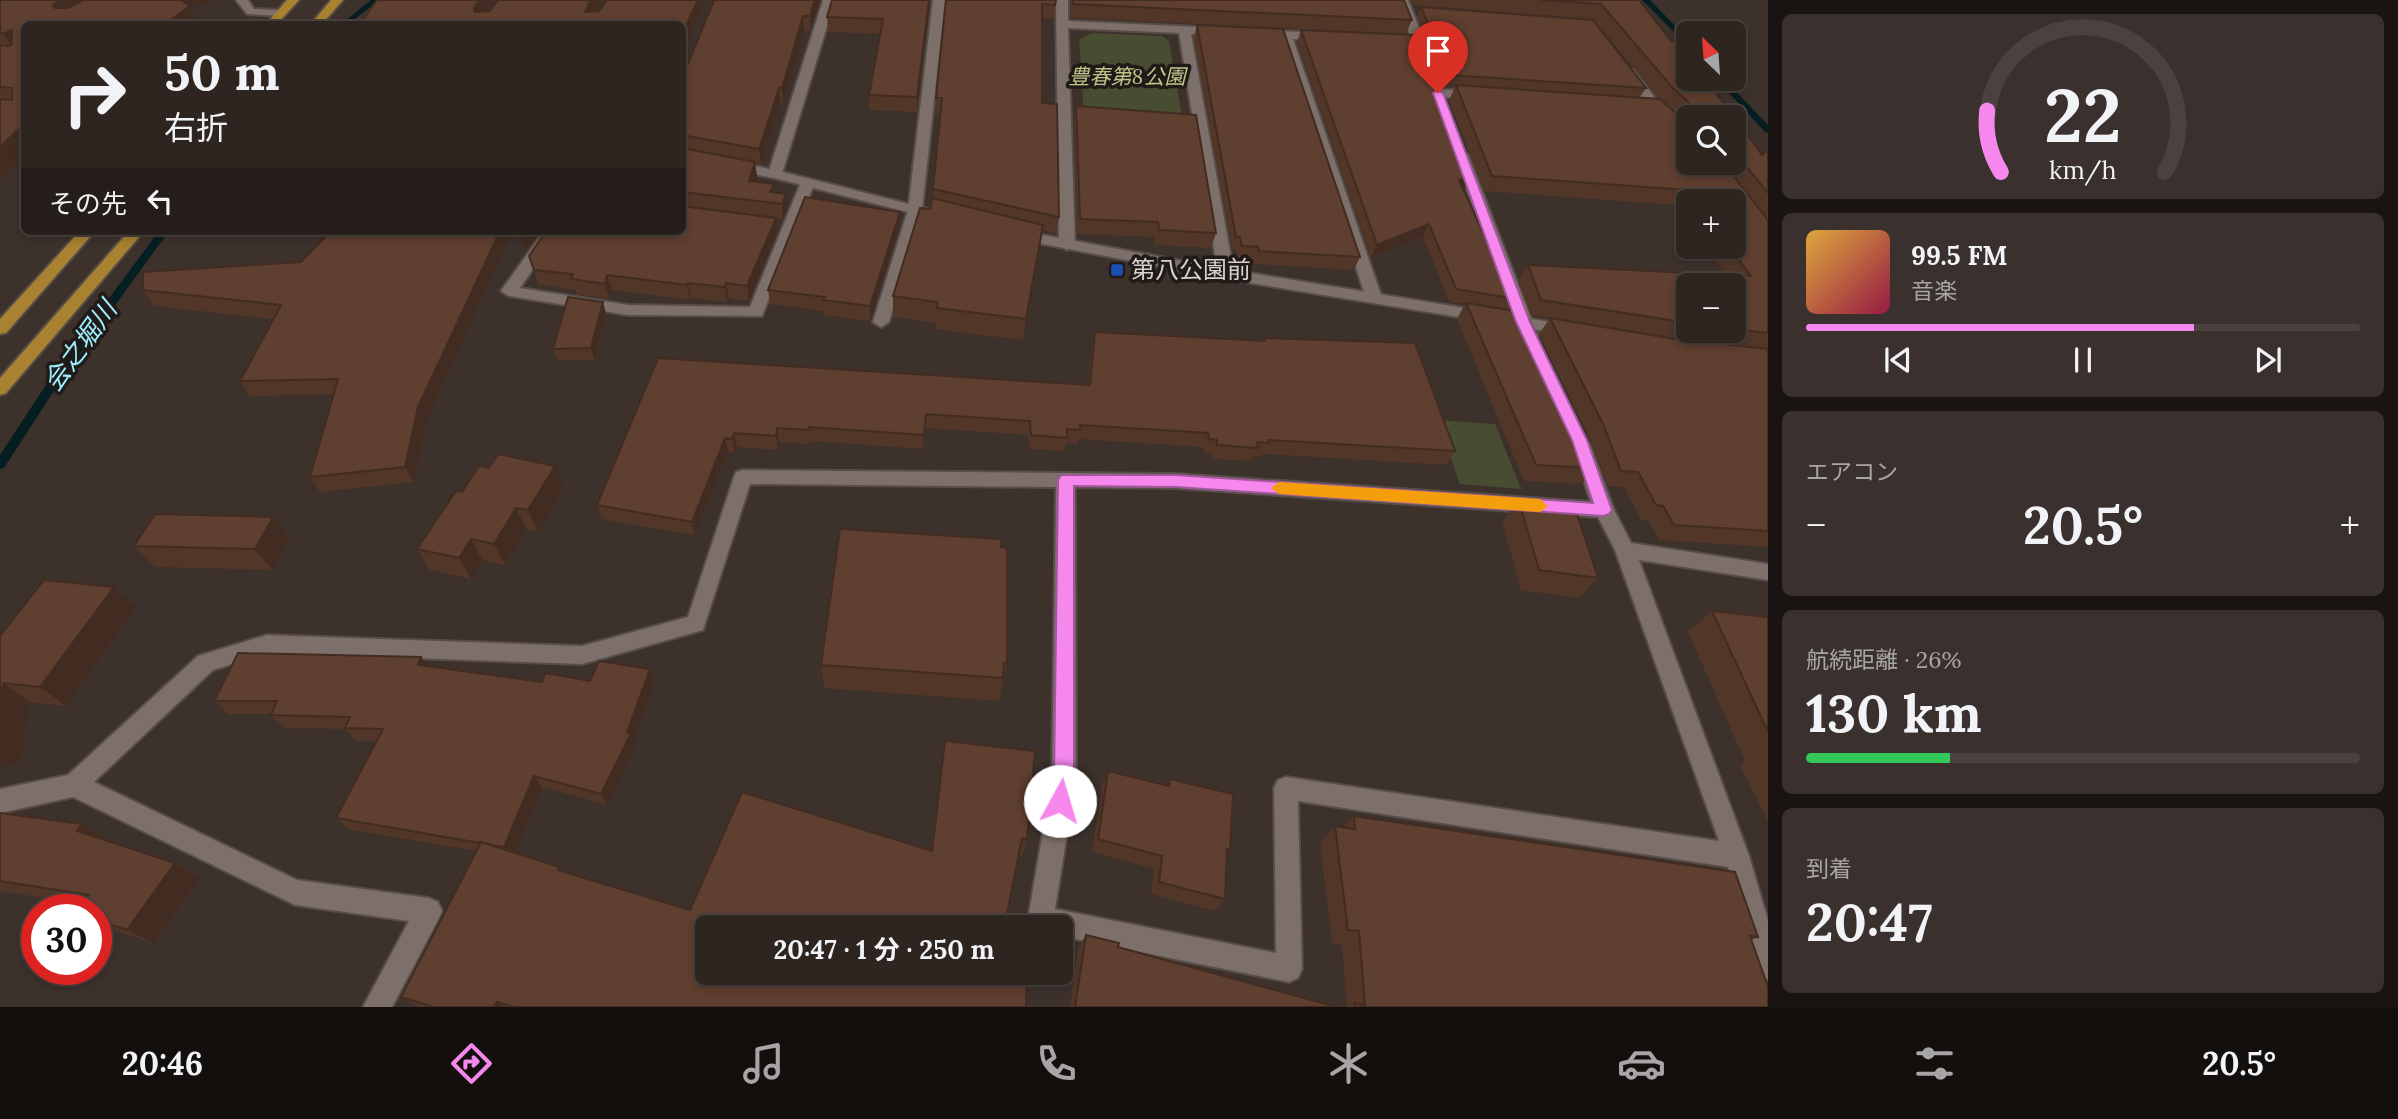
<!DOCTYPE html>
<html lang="ja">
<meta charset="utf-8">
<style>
body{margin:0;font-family:Lora,"Noto Sans JP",serif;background:#3a312e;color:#f1f3f6;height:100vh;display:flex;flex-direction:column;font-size:26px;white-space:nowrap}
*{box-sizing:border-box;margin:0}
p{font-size:23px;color:#a7a5a5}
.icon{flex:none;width:38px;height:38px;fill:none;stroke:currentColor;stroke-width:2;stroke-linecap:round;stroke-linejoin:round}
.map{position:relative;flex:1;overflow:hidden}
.sheet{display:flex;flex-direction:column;gap:14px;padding:14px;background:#191412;width:630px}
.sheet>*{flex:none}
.top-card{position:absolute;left:21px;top:21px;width:665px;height:214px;border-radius:10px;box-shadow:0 4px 10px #0003,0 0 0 2px #49423f;background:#2e2521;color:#f1f3f6;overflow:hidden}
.needle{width:46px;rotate:335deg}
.buttons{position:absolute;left:1676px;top:21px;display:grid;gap:14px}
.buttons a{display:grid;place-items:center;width:70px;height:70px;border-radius:10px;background:#2e2521;box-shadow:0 4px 10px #0003,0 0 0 2px #49423f;font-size:35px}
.speed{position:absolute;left:21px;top:894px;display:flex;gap:14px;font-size:35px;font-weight:700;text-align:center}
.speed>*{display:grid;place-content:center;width:91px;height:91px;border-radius:50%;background:#2e2521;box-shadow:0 4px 10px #0003,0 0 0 2px #49423f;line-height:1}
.speed .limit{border:10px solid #d22;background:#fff;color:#111}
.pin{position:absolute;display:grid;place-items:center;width:60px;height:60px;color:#fff;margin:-72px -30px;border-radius:50% 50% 50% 0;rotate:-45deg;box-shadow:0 0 7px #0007}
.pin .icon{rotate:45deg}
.me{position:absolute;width:77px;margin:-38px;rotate:6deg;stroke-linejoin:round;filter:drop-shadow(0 0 5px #0008)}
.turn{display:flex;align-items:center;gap:24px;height:147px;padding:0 28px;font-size:32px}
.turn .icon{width:91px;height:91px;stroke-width:2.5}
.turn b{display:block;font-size:49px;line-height:60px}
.then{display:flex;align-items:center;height:66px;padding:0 28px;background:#0003;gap:14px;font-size:26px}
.big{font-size:52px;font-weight:700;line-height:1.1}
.sheet .tile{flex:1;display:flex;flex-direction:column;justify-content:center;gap:10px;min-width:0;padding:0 24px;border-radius:10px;background:#3a312e}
.sheet .dial{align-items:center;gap:0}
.dial svg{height:182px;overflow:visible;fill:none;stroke:#49423f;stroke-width:7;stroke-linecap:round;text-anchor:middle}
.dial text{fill:#f1f3f6;stroke:none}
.song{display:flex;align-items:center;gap:21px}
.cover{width:84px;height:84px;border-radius:10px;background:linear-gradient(135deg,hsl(40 70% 55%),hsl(340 70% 35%))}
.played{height:7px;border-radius:4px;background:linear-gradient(90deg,#f688ed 70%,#49423f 70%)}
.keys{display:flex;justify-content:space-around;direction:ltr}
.heat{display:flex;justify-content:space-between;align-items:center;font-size:38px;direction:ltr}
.charge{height:10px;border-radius:5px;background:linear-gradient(90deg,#34c759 26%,#49423f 0)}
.trip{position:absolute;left:695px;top:915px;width:378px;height:70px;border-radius:10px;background:#2e2521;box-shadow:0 4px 10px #0003,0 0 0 2px #49423f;font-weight:700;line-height:70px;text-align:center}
.menu{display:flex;height:112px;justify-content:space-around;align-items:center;background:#120f0d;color:#a7a5a5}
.menu .icon{width:49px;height:49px}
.menu .selected{color:#f688ed}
.menu b{font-size:32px;color:#f1f3f6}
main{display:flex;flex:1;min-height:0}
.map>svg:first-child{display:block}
.green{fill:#484c30}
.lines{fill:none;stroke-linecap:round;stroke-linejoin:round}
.stream{fill:#051e21;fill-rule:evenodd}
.minor-casing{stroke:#564d48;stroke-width:4}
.tertiary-casing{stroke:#564d48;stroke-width:4}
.trunk-casing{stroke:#564d48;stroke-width:4}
.minor{fill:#7d6f69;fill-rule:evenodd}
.tertiary{fill:#7d6f69;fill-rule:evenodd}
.trunk{fill:#a88230;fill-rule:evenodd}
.wall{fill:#523628;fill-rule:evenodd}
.shaded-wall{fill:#422c21}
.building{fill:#5f3f2f;stroke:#422c21;stroke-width:2}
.route{fill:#f688ed;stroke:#a0589a;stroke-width:2}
.slow{fill:#f59e0b}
.transit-dot{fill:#1a4fb4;stroke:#201a18;stroke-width:2.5}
.labels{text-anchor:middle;stroke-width:7;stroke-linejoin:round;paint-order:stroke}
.far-park-label{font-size:21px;font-style:italic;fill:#bdc688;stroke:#201a18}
.poi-label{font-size:24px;fill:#d9d1ce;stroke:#201a18;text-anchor:start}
.water-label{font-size:26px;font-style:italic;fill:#9ceffd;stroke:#201a18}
</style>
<main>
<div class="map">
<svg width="1768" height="1007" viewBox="0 0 1768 1007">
<rect width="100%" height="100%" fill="#3d312c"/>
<g class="green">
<path d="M1093,33L1162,36L1169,41L1183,122L1084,117L1079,39Z"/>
<path d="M1437,420L1495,424L1521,489L1460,484Z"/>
</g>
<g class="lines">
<g class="stream">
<path d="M371,0H380L348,24H341Z"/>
<path d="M1642,0H1650L1689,40V47Z"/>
<path d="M1716,79H1724L1768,125V133L1765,132Z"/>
<path d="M159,231H169L63,377L4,468L0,469V455L55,371Z"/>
</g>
<g class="minor-casing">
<g id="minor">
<path d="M236,0H248L254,9L281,10L287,13L281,16L247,14Z"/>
<path d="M823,0H835L782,174L775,178L770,177L768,174Z"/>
<path d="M933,0H945L922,210L889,322L881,327L873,322L908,210Z"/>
<path d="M1056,0H1068V21L1220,28L1226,32L1220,36L1191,34L1234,274L1232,277L1226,279L1218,274L1179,33L1068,28L1075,245L1067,250L1059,245Z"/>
<path d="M1396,0H1408L1431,58L1429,61L1419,58Z"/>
<path d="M1260,30L1325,33L1331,37L1325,41L1293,39L1382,298L1380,302H1368L1366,298L1281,39L1256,37V31Z"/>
<path d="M1629,69L1633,70L1660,104L1689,131V143L1684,142L1650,110L1623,73Z"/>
<path d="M1438,89L1476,91L1482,95L1476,99L1433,96V90Z"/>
<path d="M1461,151L1468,155L1538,336L1536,340H1524L1522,336L1454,155Z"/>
<path d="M808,178L815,182L762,316L628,315L509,296L501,291L544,231H559L520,288L628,305L750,307L801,182Z"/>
<path d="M1582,442L1589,444L1591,449L1614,510L1631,543L1768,564V580L1639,560L1749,856L1768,921V980L1759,976L1755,967L1728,867L1298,801L1302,969L1298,978L1289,982L1060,936V928H1032L1028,919L1052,778L1056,487L750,484L703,630L582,664L267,653L213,670L94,782L297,880L429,898L438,902L442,911L438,920L392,1007H363L409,921L295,905L73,797L0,813V789L68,775L198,656L267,635L582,646L688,617L734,477L736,472L743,470L1176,474L1591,502L1573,449L1575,444ZM1075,487L1176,488L1598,517L1615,550L1719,841L1286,777L1278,780L1274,788L1276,953L1055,909L1076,778Z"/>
</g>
</g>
<g class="tertiary-casing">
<g id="tertiary">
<path d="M682,152L775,170L948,214L950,217L943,221L774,178L682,160Z"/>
<path d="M1016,230L1226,269L1569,325L1577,330L1569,335L1226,279L1011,238L1008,235Z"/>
</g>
</g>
<g class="trunk-casing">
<g id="trunk">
<path d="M287,0H299L277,24H266Z"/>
<path d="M331,0H343L322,24H311Z"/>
<path d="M80,231H95L6,333L0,334V319Z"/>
<path d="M129,231H144L6,393L0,395V378Z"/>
</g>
</g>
<use href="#minor" class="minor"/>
<use href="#tertiary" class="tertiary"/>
<use href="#trunk" class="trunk"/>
</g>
<g class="wall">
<path d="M0,0L192,8L200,24H24V157L0,180Z"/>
<path d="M714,0H821L810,31H804L783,103H780L761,164L755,163L757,177L755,181L775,192L787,209L783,219L776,218L777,233L749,301L729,299L727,302L691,298L690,300L612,290L609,299L576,294L575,290L539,285L529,256L682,231V68L688,64Z"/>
<path d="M832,0H930L917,112L869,110V95L881,34L828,32L827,17Z"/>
<path d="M946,0L1055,5L1054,19L1042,18V103L1059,217L1056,233L1043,230L1023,340L935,329L936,323L893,317V296L930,209L933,199L941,113H935L936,98Z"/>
<path d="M1070,0H1404L1412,20L1406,34L1071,18Z"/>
<path d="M1410,0H1639L1734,117H1689V163H1734V117L1762,155L1768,150V547L1659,540L1649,521L1641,520L1624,487L1608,486L1590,439L1539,334L1550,318L1531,315L1518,281L1528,265L1726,275L1706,247H1734V201H1689V223L1676,205L1484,191L1449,100L1455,87L1444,86L1417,18L1421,7L1646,88L1640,97L1659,98L1593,19L1413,5ZM1689,285H1734V331H1689Z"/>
<path d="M1197,25L1360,257L1354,270L1254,264L1253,259H1238L1236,250L1232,249L1194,37Z"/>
<path d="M1301,30L1463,190L1499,267L1516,299L1509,310L1596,468L1582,484L1524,481L1457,319L1465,304L1449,301L1423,237L1371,257L1297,42Z"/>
<path d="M1076,106L1216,233L1211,248L1155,245L1154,237L1077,234L1074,120Z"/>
<path d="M900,212V226L870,321L824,315V311L770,304L768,290Z"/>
<path d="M301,262L426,422L414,482L320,492L310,477L333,394L250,396L240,381L273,319L154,306L143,290Z"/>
<path d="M603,302L606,314L595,360H558L553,349Z"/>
<path d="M1095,332L1263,341L1264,338L1455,451L1446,465L1264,454L1263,457L1254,456L1252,461L1212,459L1211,453H1204L1203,447L1078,439L1077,444L1066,443L1064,451L1029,449L1028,435L925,428L923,449L810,441L809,444L779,442L778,450L737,447L735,453L728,452L695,535L601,519L597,505L658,358L1088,385L1092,346Z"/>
<path d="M489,468L564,488L538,532L526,529L505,565L482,560L471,579L430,570L417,549L462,492Z"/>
<path d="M1519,501L1598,578L1578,598L1521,590L1502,522Z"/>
<path d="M273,517L290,538L272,570L155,567L134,546Z"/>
<path d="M1001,547L1007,663L999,701L824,688L821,665Z"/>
<path d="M114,587L136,607L66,706L30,702L21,761L0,768V636Z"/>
<path d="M1712,611L1768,617V822L1740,765L1745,761L1688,632Z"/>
<path d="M421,657L428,666L542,682H655L634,741L636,745L607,805L542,787L515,853L562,872L690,910L932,851L945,741L1027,839L1022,856H1018L1007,914L1026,1007H418L401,997L476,851L348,829L336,818L377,741H357L345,729L284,728L271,715V714H228L214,701Z"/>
<path d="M1108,771L1166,786L1170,779L1230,850L1227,854L1225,899L1215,911L1151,894L1154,869L1092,852L1102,786Z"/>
<path d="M0,813L82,824L109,840L108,841L175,863L200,878L154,943L104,927L96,923V910L82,904L0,891Z"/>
<path d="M1354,816L1758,937L1751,940L1768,1007H1347L1342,945L1332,943L1320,843L1335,826L1342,828Z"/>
<path d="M1086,935L1118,947L1337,1007H1070L1078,948Z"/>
</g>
<g class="shaded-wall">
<path d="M61,0H100L64,24L53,5Z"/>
<path d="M174,0H214L192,8L200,24H165Z"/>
<path d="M480,0H495L479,22L474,8Z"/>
<path d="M591,0H602L589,24L585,12Z"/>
<path d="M698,0H706L682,54V34Z"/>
<path d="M815,0H821L810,31V16Z"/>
<path d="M929,0H930L917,112V97Z"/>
<path d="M803,16L804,31L783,103L782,88Z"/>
<path d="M12,30L16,52L3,34Z"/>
<path d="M779,88L780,103L761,164L759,149Z"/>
<path d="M24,124V157L0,180V147Z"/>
<path d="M755,162L757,177L751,196L749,181Z"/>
<path d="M1470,177L1464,190L1459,180Z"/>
<path d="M786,194L787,209L783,219L782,204Z"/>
<path d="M900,212V226L870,321V306Z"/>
<path d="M776,218L777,233L749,301L747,286Z"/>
<path d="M1429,224L1423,237L1371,257L1377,245Z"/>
<path d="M1043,225L1040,246L1023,340L1026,319Z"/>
<path d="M500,231H512L426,422L414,482L405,467L418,407Z"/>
<path d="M524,231H541L526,251L521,236Z"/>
<path d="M607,275L612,290L609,299L605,284Z"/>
<path d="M688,283L691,298L690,300L687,285Z"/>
<path d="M726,283L729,299L727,302L725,287Z"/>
<path d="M603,302L606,314L595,360L591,348Z"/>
<path d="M777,428L779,442L778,450L776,436Z"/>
<path d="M734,433L737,447L735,453L732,439Z"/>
<path d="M725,438L728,452L695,535L692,522Z"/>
<path d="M555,466L564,488L538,532L528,510Z"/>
<path d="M516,508L526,529L505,565L494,544Z"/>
<path d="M273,517L290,538L272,570L255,549Z"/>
<path d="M471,539L482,560L471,579L459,558Z"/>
<path d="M114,587L136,607L66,706L40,687Z"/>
<path d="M421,657L431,670L418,665Z"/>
<path d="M650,669L655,682L634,741L636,745L607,805L601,794L627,732Z"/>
<path d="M3,683L30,702L21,761L0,768V701Z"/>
<path d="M534,776L542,787L513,858L504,847Z"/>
<path d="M82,824L109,840L104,847L77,831Z"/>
<path d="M175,863L200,878L154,943L127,930Z"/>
<path d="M497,1002L504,1007H494Z"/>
</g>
<g class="building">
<path d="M0,0H61L53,5L55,8H68L83,0H181L190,6L165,24H24V124L0,147V99L12,100V88L0,87V45L9,46L12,44V30L3,34L0,33Z"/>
<path d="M377,0H480L474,8L475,12L490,11L498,0H591L585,12L599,11L607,0H698L682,34V24H360Z"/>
<path d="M714,0H815L810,16H803L782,88H779L759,149L682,135V68L688,64Z"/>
<path d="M832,0H929L917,97L869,95L883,19L827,17Z"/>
<path d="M946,0H1056L1055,5L1042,4V103L1057,104L1059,217L933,189L942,98H936Z"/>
<path d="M1073,0H1404L1412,20L1073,4Z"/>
<path d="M1541,0H1639L1671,41H1677L1689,57V79H1705L1734,117H1701V114L1672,87L1601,4Z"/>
<path d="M1421,7L1593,20L1646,88L1449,75Z"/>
<path d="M1197,25L1283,29L1360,257L1259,251L1258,247L1242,246L1240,237H1236Z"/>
<path d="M1301,30L1416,35L1470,177L1459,180L1499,267H1504L1516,299L1456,289L1429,224L1377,245Z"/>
<path d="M1456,85L1660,99L1689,125V163H1723L1768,220V333L1734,329V285H1689V323L1541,300L1528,265L1751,276L1729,247H1734V201H1696L1687,190L1492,176Z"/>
<path d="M1076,106L1196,115L1216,233L1159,230L1158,222L1080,219Z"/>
<path d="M1734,117L1762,155L1768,150V193L1734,151Z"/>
<path d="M682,148L755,162L749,181L774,184L770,192L786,194L782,204L682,192Z"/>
<path d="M805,197L900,212L870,306L823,300L825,297L768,290Z"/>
<path d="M932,198L1043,225L1026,319L937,308V302L893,296L920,208L930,209Z"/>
<path d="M682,206L776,218L747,286L726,283L725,287L688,283L687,285L607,275L605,284L571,279L573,274L534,270L529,256L546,231H682Z"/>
<path d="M331,231H500L418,407L405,467L310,477L338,379L240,381L281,305L143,290V272L301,262Z"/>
<path d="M568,297L603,302L591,348L553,349Z"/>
<path d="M1466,303L1526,313L1580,425L1596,468L1536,465Z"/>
<path d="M1550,318L1675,339L1768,349V531L1674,525L1663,506L1656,505L1638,472L1621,471L1603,424Z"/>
<path d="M1095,332L1265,341L1264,338L1415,343L1455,451L1268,440L1269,443L1257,442L1258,448L1217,445V440L1209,439L1208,433L1080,425V430L1067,429V438L1031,435L1030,421L926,414L924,435L809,427L808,430L777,428L776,436L734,433L732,439L725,438L692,522L597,505L658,358L1090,385Z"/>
<path d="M498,454L555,466L528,510L516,508L494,544L471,539L459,558L417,549L456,491L462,492L479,466L489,468Z"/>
<path d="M1519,501L1575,508L1598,578L1539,570Z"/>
<path d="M155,514L273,517L255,549L134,546Z"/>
<path d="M840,529L1001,539V547L1007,548V663H1004L1003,678L821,665Z"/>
<path d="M44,580L114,587L40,687L3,683L0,701V636Z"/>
<path d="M1712,611L1768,617V732Z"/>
<path d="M238,653L421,657L418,665L542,682L545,673L590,681L599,661L650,669L627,732L631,733L601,794L534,776L504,847L493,845L481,842L480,843L336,818L383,729L345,728L350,717L271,715L277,701H214Z"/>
<path d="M945,741L1035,751L1027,839L1022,838L1007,914L1029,919L1028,928H707V973H1027L1026,1007H514L497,1002L494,1007H433L401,997L481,842L559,867L558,870L690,910L742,792L932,851Z"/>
<path d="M1108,771L1169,786L1170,779L1233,794L1230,850L1227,849L1225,899L1159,882L1162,856L1098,839Z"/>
<path d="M0,813L82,824L77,831L175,863L127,930L96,920V910H77L89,895L0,881Z"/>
<path d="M1354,816L1735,872L1758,937L1750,936L1768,987V1007H1355L1354,1003L1365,1005L1359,931L1348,930L1335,826L1355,829Z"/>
<path d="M1086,935L1119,943L1118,947L1337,1007H1075Z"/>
</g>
<path class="route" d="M1438,90L1443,93L1530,322L1587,440L1612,510L1609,514L1604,516L1176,487L1074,486V778L1067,808L1060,811L1053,808L1050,801L1054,778L1058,480L1061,475H1176L1593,503L1572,440L1516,322L1433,93Z"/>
<path class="slow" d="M1279,482L1540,499L1548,506L1540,512L1279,494L1271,488Z"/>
<rect class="transit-dot" x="1110" y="263" width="14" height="14" rx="3.5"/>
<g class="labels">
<g class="far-park-label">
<text x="1127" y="84">豊春第8公園</text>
</g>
<g class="poi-label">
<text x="1131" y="278">第八公園前</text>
</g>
<g class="water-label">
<text transform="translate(80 346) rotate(-54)" y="9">会之堀川</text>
</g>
</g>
</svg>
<div class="buttons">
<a><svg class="needle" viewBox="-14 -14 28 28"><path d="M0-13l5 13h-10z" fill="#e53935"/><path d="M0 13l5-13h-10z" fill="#a7a5a5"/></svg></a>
<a><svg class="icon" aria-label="search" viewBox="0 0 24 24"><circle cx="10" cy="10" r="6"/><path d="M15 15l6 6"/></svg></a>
<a>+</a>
<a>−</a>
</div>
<div class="speed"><div class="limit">30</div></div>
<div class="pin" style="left:1438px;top:93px;background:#d93025"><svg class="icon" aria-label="arrive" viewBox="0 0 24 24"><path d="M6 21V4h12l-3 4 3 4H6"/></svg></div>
<svg class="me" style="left:1060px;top:801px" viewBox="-20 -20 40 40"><circle r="19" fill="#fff"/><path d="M0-13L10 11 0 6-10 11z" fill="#f688ed"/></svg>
<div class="trip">20:47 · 1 分 · 250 m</div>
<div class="top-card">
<div class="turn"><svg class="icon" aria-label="right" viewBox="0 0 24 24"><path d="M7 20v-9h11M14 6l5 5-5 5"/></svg><div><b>50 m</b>右折</div></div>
<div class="then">その先<svg class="icon" aria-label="left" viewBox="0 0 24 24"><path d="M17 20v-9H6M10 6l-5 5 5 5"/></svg></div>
</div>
</div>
<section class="sheet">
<div class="tile dial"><svg viewBox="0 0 100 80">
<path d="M14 69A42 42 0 1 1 86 69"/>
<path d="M14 69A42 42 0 0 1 8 42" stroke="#f688ed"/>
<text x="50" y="56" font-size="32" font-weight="700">22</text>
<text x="50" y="72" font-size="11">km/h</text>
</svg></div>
<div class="tile">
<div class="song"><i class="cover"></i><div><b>99.5 FM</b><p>音楽</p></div></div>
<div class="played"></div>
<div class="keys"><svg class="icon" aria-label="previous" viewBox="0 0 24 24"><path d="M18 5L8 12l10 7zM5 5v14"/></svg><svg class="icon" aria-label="pause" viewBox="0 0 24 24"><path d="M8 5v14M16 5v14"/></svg><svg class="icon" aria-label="next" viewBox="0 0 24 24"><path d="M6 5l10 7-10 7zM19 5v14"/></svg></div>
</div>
<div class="tile"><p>エアコン</p>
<div class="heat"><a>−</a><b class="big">20.5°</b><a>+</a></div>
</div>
<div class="tile"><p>航続距離 · 26%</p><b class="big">130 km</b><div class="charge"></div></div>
<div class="tile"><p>到着</p><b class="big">20:47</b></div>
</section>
</main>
<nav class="menu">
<b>20:46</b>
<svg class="icon selected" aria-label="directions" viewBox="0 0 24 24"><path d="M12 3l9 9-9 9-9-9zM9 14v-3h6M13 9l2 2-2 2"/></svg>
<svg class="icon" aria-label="music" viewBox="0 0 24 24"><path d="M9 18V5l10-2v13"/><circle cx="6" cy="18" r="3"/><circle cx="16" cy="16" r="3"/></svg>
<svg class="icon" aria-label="phone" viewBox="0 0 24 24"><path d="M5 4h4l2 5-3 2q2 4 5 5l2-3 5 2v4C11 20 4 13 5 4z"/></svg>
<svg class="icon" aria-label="climate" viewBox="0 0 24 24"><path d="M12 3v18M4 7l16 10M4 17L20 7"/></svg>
<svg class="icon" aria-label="car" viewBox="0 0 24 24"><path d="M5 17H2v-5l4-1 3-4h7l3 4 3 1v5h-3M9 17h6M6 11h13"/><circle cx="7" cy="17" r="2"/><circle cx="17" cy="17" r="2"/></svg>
<svg class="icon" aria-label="filters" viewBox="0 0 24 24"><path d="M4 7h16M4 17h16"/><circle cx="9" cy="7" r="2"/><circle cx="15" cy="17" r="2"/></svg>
<b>20.5°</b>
</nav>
